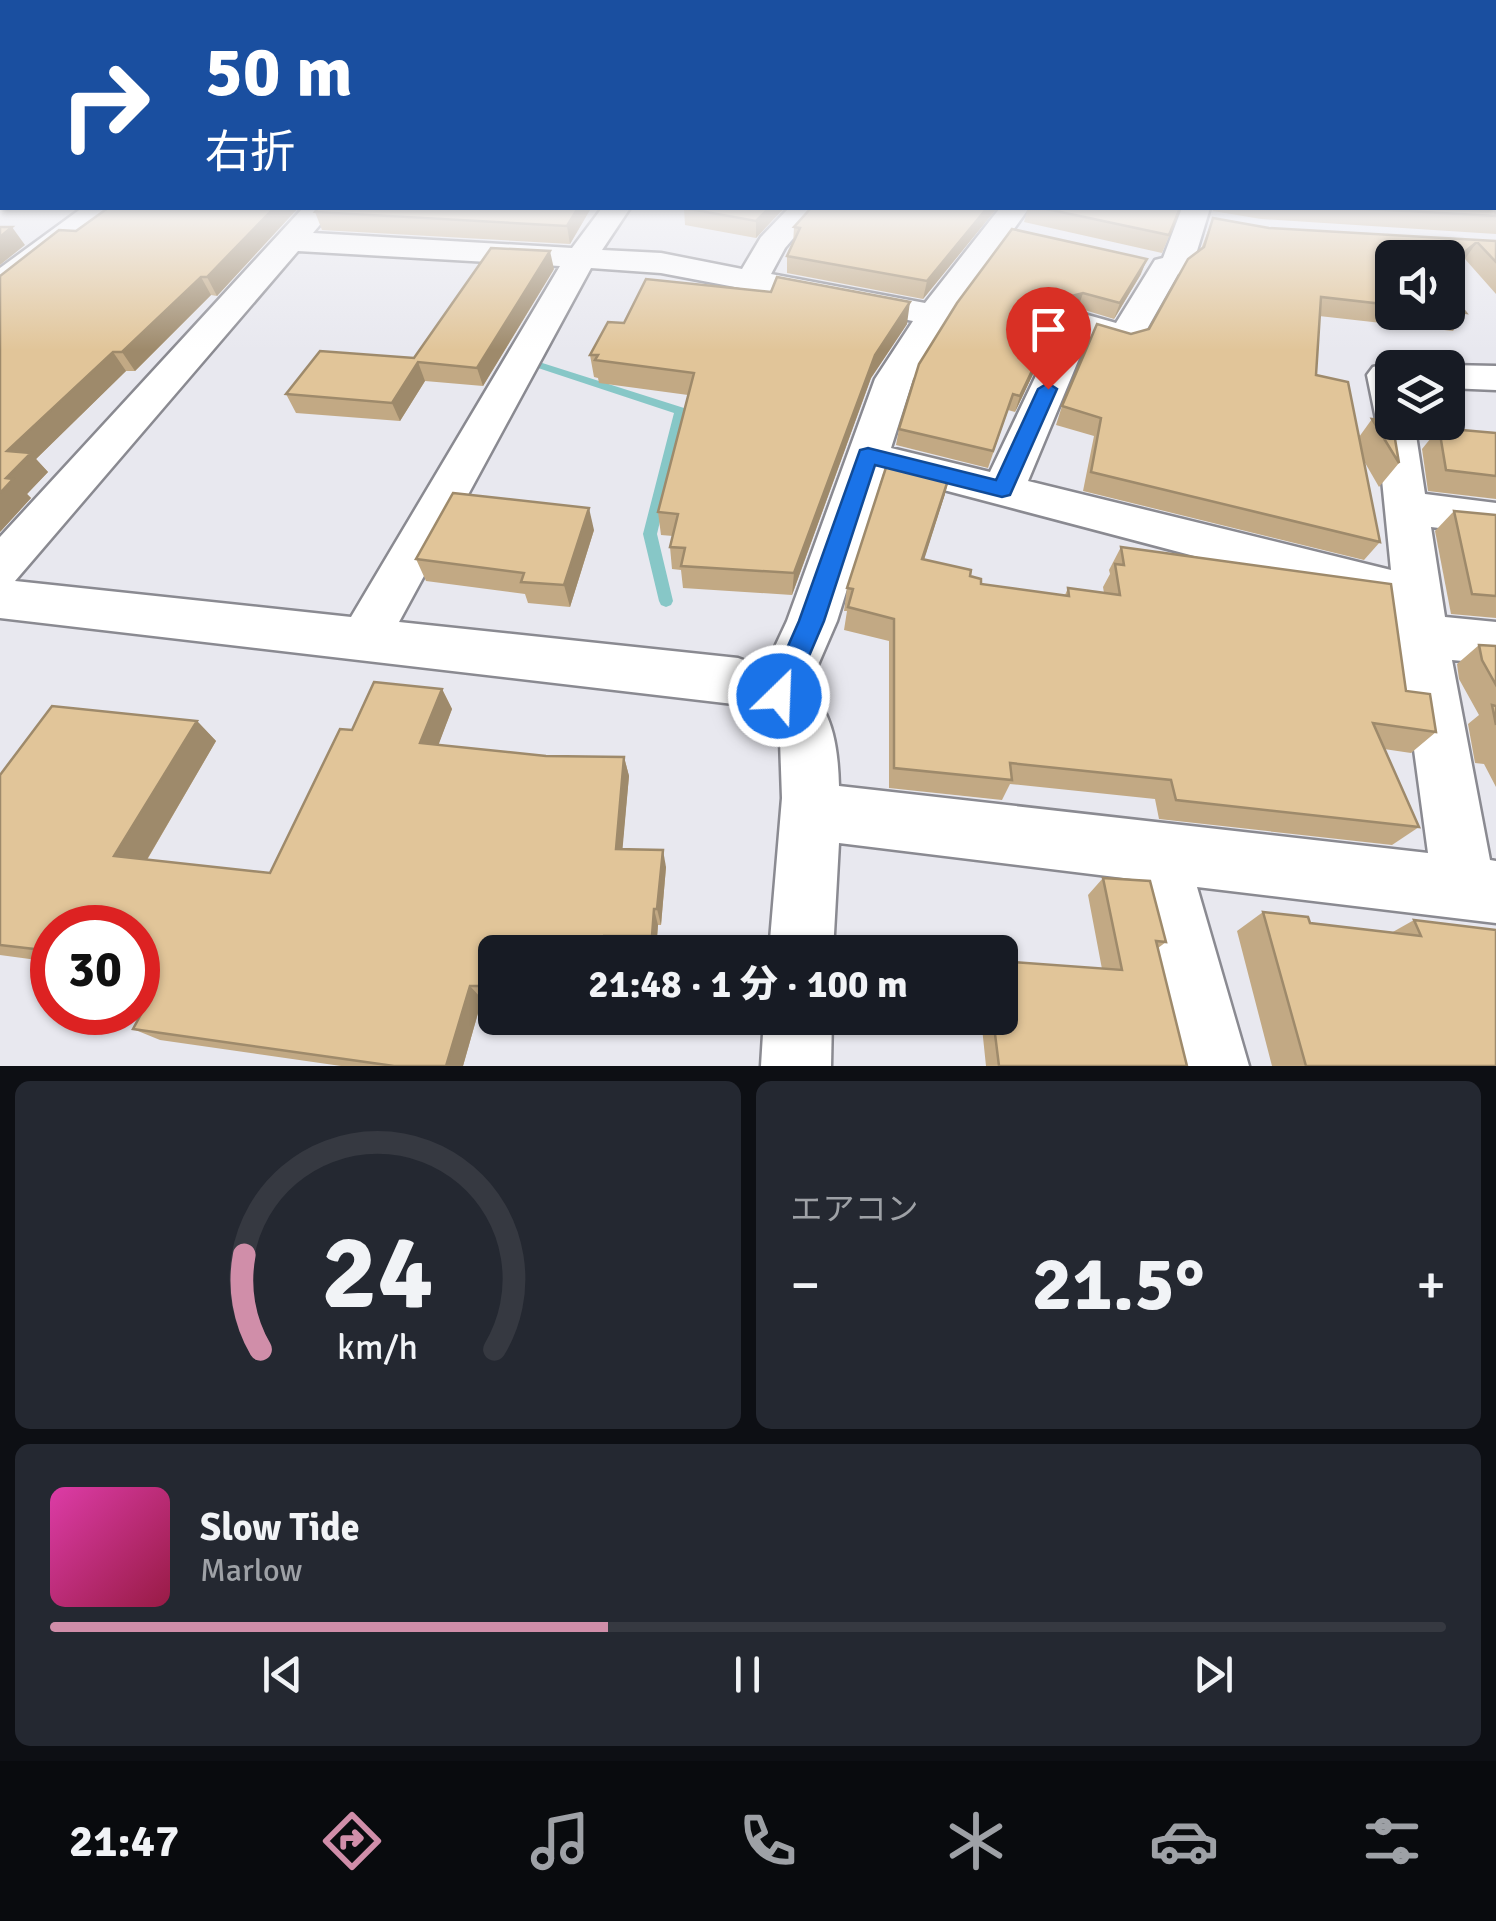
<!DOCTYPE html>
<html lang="ja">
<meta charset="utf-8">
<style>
body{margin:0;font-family:Signika,"Noto Sans JP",sans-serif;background:#242831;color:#f1f3f6;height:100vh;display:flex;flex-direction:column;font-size:38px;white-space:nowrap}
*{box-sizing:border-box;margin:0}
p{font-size:32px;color:#9ea1a6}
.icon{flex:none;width:55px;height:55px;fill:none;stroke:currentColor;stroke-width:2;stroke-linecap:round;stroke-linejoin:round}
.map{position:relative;height:1066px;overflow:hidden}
.drawer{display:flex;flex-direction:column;gap:15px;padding:15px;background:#0d0f14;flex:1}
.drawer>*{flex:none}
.guide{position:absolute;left:0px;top:0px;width:1498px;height:210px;box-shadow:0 2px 8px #0004;background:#1a4fa0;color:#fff;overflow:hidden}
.fabs{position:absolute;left:1375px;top:240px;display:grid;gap:20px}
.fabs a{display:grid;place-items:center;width:90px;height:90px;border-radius:15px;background:#171b24;box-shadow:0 2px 8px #0004;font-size:50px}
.speed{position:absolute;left:30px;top:905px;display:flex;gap:20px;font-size:50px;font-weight:700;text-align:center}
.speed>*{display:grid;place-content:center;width:130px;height:130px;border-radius:50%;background:#171b24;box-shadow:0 2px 8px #0004;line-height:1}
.speed .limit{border:15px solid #d22;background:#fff;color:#111}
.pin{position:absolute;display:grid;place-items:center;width:85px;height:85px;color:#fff;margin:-102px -42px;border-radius:50% 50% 50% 0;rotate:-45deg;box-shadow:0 0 10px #0007}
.pin .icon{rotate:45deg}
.me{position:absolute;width:110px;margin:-55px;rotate:24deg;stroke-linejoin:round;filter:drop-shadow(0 0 8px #0008)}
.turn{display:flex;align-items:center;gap:35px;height:210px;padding:0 40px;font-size:45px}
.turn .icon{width:130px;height:130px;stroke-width:2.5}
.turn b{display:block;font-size:70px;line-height:85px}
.big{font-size:75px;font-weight:800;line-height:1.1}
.drawer .tile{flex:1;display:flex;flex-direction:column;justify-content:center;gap:15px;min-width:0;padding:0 35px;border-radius:15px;background:#242831}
.drawer .dial{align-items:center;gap:0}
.dial svg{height:260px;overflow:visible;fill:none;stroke:#363941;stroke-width:7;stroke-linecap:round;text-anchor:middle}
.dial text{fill:#f1f3f6;stroke:none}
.song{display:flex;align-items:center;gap:30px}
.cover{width:120px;height:120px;border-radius:15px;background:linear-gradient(135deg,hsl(320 70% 55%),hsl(340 70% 35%))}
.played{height:10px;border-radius:5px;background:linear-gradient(90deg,#d08ea9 40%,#363941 40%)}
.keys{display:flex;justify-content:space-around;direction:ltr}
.heat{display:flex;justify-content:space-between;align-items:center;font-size:55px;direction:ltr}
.drawer .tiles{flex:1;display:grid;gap:15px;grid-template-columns:1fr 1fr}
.tile:last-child{grid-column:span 2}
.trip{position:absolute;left:478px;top:935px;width:540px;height:100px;border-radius:15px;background:#171b24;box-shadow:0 2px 8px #0004;font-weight:800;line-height:100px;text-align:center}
.tab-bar{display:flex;height:160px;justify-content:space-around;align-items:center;background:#090b0e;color:#9ea1a6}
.tab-bar .icon{width:70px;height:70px}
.tab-bar .current{color:#d08ea9}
.tab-bar b{font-size:45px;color:#f1f3f6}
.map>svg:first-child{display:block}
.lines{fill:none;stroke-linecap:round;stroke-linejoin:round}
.stream{fill:#87c7c7;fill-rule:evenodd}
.minor-casing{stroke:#8a8a91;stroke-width:5}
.minor{fill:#fff;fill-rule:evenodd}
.wall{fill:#c2a984}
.shaded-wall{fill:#9e8a6b}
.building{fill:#e1c599;stroke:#9e8a6b;stroke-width:2.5}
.route{fill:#1a73e8;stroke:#114b97;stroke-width:2.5}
</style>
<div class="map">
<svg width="1496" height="1066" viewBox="0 0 1496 1066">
<rect width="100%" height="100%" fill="#e8e8ef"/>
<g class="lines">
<path class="stream" d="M536,361L684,408L686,411L657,534L673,601L671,605L666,607L661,605L659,601L643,534L674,413L532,366L530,364Z"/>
<g class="minor-casing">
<g id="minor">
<path d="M82,208H115L12,291L0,294V268Z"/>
<path d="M303,208H334L313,233L572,248L602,208H630L602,250L661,253L742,269L761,237L789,208H819L785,248L771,274L925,303L1000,208H1029L950,317L913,379L891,448L990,472L1065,315L1077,312L1116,323L1155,260L1163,258L1182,208H1210L1193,264L1188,271L1178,274L1138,345L1125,348L1088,337L1028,481L1391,570L1376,419L1367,375L1373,367L1386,364L1405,367L1392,368V422H1414L1425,494L1496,503V535L1431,527L1445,617L1496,622V664L1452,660L1490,860L1496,861V923L1197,887L1249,1066H1179L1132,879L839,843L833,952H769L782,798L780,740L771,722L742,705L0,618V537ZM298,251L560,266L351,617L15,581ZM591,268L661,273L913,321L875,379L787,621L765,668L738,658L399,622ZM883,474L1395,609L1428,853L839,786C838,751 834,714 808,688L837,621Z"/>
<path d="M1448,365L1496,366V390L1448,388V368H1440Z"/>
<path d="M764,1018H832L831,1066H761Z"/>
</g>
</g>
<use href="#minor" class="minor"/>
</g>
<g class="wall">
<path d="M1496,200V234L1261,219L1213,211L1212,208H1495Z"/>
<path d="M298,208L217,296L211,295L135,371H126L36,459L48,472L27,494L31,498L0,532L76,231Z"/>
<path d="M591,208L570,244L322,230L315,212Z"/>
<path d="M679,208H784L756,238L685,225L684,208Z"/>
<path d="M811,208H997L923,299L787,273V256L793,244L794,227Z"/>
<path d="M1028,208H1181L1162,253L1024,222Z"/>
<path d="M1213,218L1269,228L1496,241V294L1465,259L1392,258V312H1448V290L1466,313L1453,331L1319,316L1316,375L1359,437L1372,419L1399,463L1379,487L1364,461L1380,542L1364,560L1083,491L1094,436L1056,425L1062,406L1131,334L1149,329L1201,249Z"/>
<path d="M554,269L483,386L425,381L400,421L296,413L286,394L414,358Z"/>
<path d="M1141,274L1114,319L1078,308L1062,313L1015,412L1008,410L988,468L896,445L899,429L957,303Z"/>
<path d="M624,323L907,324L871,378L792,595L683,588L681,570L672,569L670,547L673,536L661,535L658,512L688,395L599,383L598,378L594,377L590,355Z"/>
<path d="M1439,428L1496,433V499L1428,491L1422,449Z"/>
<path d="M945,494L924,559L970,576L981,584L1065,595L1068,588L1104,593L1103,587L1110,574L1109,570L1121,547L1406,691L1436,732L1411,753L1384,749L1419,827L1392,845L1159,819L1155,799L1010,784L1002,800L889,788V641L844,630L847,611H844L847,588Z"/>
<path d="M1454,511L1496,515V618L1451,614L1435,531Z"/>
<path d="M594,530L570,607L528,603L525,594L426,581L416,559Z"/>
<path d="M1479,645L1496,646V787L1484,764L1475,763L1468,724L1479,715L1459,679L1457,664Z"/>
<path d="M442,689L452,709L438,745L546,756L624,757L629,776L622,849L666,867L661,925H658L656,950L495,952V999H482L463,1066H341L160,1040L133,1029L148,1000L138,999V928H52V962L0,955V775L197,721L216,741L147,860L270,873L352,730Z"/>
<path d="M1103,878L1166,942L1158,948L1187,1066H986L981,1018H1000L1102,969L1088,895Z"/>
<path d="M1263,912L1310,923L1391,933L1414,920L1496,1066H1272L1237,931Z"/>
</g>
<g class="shaded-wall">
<path d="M274,208H298L217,296L207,277Z"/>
<path d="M578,208H591L570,244L567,226Z"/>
<path d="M769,208H784L756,238V221Z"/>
<path d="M987,208H997L923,299L927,281Z"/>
<path d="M12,227L25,245L0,265V237Z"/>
<path d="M1477,242L1465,259L1448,273V265Z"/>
<path d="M550,251L554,269L483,386L477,368Z"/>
<path d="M1147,259L1141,274L1114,319L1120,303Z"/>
<path d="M201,277L211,295L135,371L122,352Z"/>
<path d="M1083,293L1078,308L1062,313L1015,412L1020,396L1067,297Z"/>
<path d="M910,302L907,324L871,378L792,595L794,573L875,355Z"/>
<path d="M113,352L126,371L36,459L48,472L27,494L31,498L0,532V493L6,478L7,451Z"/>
<path d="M418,362L425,381L400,421L392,403Z"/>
<path d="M951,471L945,494L917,582L922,559Z"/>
<path d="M589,508L594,530L570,607L564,585Z"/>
<path d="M442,689L452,709L432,762L420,743Z"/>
<path d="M197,721L216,741L139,873L114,856Z"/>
<path d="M624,757L629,776L621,866L616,849Z"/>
<path d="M663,850L666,867L661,925L657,909Z"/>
<path d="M654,909L658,925L656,950L652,936Z"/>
<path d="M604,936L610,951V952H602Z"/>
<path d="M470,986L482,999L463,1066H446Z"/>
</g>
<g class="building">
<path d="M1495,200L1496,216L1352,208H1495Z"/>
<path d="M108,208H274L207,277H201L122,352H113L7,451L31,453L6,478L13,479L0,493V276L59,230L76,231Z"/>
<path d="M318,208H578L567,226L315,212Z"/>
<path d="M684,208H769L756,221Z"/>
<path d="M811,208H987L927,281L787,256L800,228L794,227Z"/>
<path d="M1042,208H1180L1169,235Z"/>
<path d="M1213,218L1269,228L1496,241V262L1477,242L1448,265V258H1392V305L1321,297L1316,375L1348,382L1380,542L1091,472L1101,418L1062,406L1097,324L1131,334L1149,329L1188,259L1204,247Z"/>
<path d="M0,227H12L0,237Z"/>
<path d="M1012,229L1147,259L1120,303L1083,293L1067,297L1020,396L1013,394L993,451L899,429L919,364L957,303Z"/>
<path d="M491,248L550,251L477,368L418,362L392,403L286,394L320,351L414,358Z"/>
<path d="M777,277L910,302L875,355L794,573L681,566L685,548L670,547L678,514L658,512L694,373L595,360L598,355H590L608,322L624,323L646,279L771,292Z"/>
<path d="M1448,290L1466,313L1448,311Z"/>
<path d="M1372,419L1392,421L1399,463Z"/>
<path d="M1439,428L1496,433V476L1446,470Z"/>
<path d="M890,455L951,471L922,559L971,570L970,576L981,579V584L1069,596L1068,588L1120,595L1115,564L1124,565L1121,547L1391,584L1406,691L1430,694L1436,732L1373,723L1419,827L1176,800L1171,780L1010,763L1012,780L894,768V619L848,607L853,589L847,588Z"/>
<path d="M453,493L589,508L564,585L521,582L524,573L416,559Z"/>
<path d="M1454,511L1496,515V596L1472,594Z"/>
<path d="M1479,645L1496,646V685L1482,660Z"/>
<path d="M374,682L442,689L420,743L546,756L624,757L616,849L663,850L657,909H654L652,936H604L602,952H495V986H470L446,1066H394L133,1029L153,992L138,990V928H52V951L0,945V775L52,706L197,721L114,856L270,873L340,729L352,730Z"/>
<path d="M1492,705L1496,706V725Z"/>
<path d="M1103,878L1150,881L1166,942L1156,941L1187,1066H999L993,1018H1000V961L1122,970Z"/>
<path d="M1263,912L1308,917L1310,923L1421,936L1414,920L1496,930V1066H1306Z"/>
</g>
<linearGradient id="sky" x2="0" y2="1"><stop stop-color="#81bcdb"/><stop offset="0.57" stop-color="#f5f5f8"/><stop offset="1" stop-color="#f5f5f8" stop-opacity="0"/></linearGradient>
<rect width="1496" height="350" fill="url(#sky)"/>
<path class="route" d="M1048,383L1057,389L1010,495L1002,497L875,465L824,621L792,696L788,704L779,707L770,704L766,696L799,621L860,450L868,448L996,480L1038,389Z"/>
</svg>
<div class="fabs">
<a><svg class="icon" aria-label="sound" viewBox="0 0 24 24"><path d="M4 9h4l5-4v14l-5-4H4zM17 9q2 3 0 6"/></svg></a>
<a><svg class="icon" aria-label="layers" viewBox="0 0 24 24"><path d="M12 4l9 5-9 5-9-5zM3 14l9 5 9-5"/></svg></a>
</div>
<div class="speed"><div class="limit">30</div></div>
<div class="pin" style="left:1048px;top:389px;background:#d93025"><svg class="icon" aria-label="arrive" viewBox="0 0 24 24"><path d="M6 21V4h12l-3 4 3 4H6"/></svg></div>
<svg class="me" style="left:779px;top:696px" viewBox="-20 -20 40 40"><circle r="17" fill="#1a73e8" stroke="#fff" stroke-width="3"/><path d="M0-11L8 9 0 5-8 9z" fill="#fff"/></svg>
<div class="trip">21:48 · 1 分 · 100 m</div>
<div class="guide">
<div class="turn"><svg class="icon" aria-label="right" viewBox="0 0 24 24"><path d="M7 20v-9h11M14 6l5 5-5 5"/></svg><div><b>50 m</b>右折</div></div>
</div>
</div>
<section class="drawer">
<div class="tiles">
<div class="tile dial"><svg viewBox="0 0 100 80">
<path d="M14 69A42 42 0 1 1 86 69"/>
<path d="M14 69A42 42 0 0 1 9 40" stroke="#d08ea9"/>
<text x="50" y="56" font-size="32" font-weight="700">24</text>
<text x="50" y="72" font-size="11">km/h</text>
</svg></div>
<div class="tile"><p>エアコン</p>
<div class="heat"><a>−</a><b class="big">21.5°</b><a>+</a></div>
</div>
<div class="tile">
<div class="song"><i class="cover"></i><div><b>Slow Tide</b><p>Marlow</p></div></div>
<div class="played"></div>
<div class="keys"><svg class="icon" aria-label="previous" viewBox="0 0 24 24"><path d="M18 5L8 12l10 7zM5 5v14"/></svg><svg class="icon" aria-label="pause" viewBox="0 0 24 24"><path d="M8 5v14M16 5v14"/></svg><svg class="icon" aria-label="next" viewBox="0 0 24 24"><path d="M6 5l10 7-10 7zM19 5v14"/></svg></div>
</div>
</div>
</section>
<nav class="tab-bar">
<b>21:47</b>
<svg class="icon current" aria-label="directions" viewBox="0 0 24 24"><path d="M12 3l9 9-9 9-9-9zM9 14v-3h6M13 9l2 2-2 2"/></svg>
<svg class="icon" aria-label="music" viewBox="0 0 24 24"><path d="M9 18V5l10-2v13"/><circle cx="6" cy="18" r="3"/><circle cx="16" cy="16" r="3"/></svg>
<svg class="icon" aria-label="phone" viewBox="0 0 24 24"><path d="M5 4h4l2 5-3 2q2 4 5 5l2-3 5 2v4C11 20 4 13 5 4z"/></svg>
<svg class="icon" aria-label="climate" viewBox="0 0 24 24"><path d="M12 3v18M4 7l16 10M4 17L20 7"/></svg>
<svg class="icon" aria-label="car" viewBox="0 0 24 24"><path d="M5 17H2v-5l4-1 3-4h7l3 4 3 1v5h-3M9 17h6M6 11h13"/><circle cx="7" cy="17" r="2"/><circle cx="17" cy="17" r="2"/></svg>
<svg class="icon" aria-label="filters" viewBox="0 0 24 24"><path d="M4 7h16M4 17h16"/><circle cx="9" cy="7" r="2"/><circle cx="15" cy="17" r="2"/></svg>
</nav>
